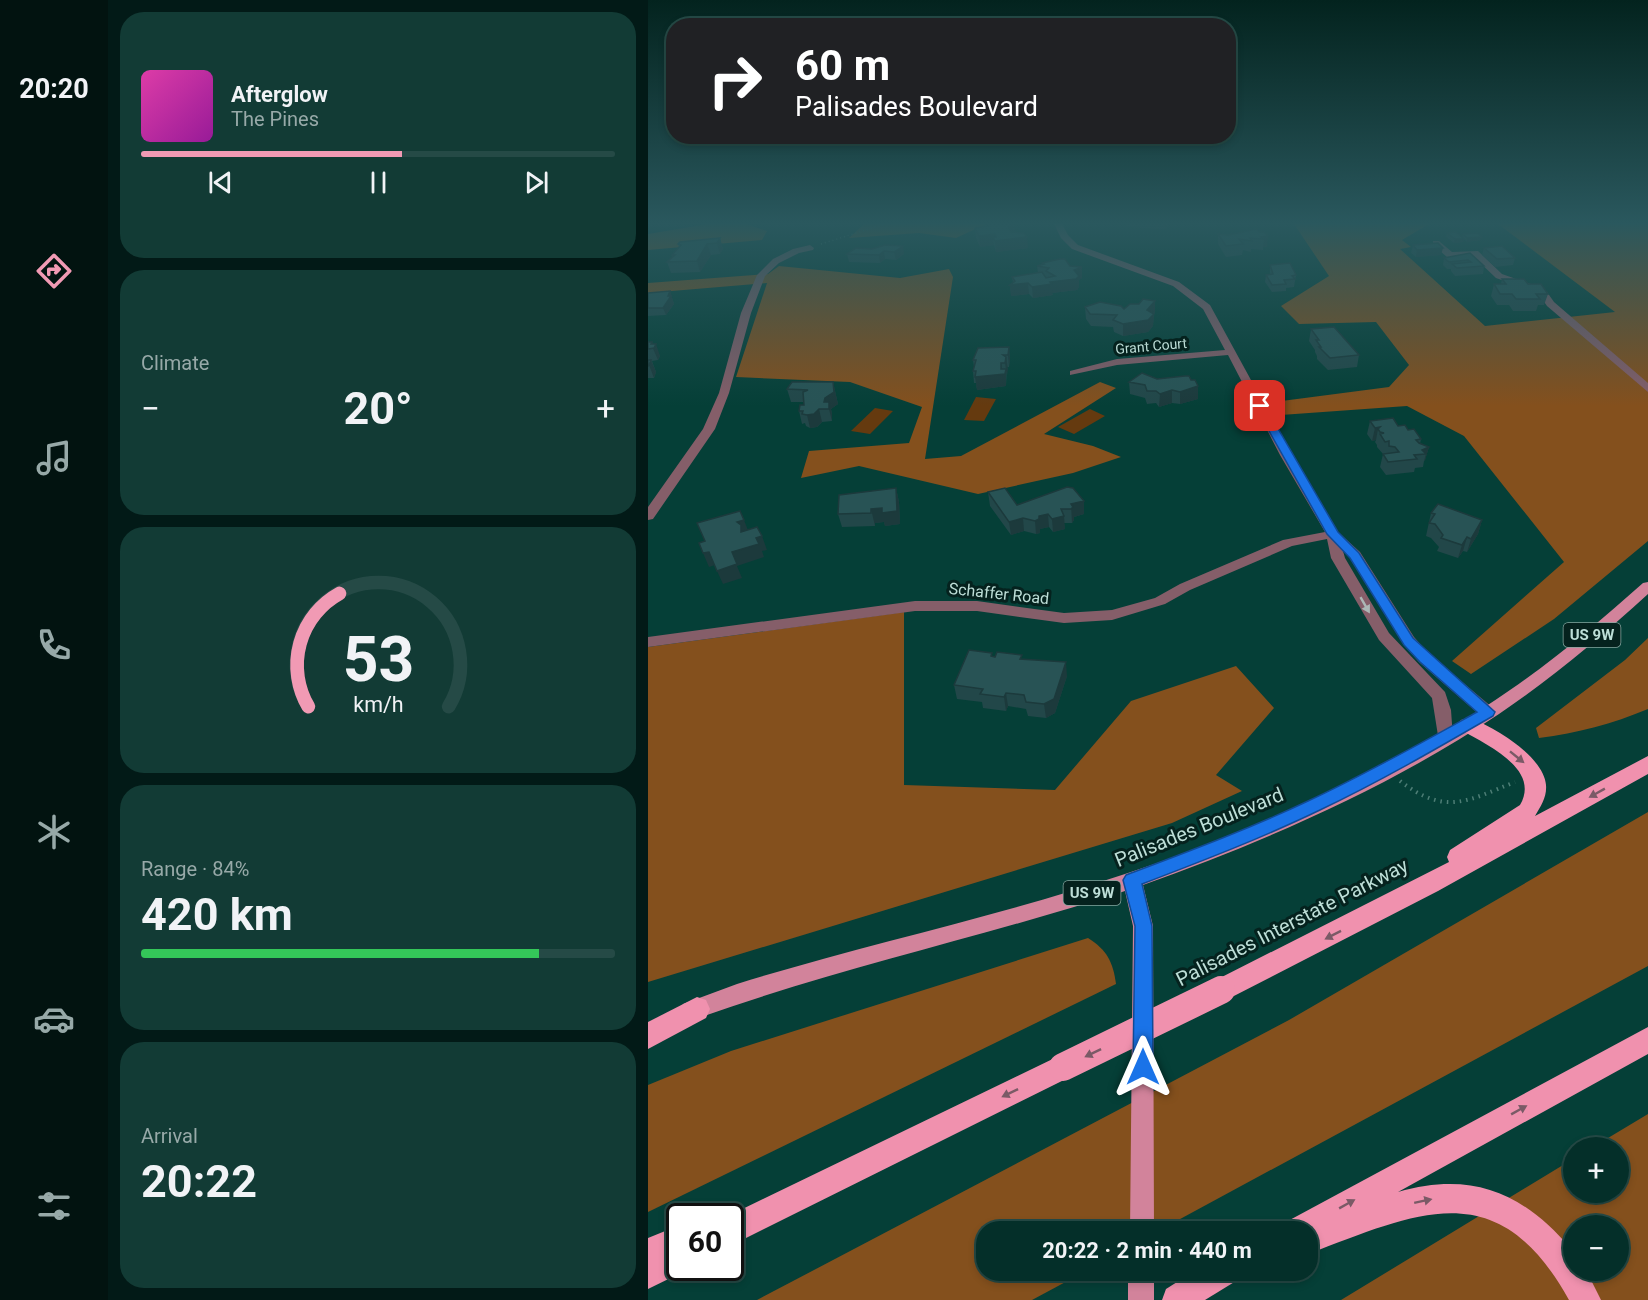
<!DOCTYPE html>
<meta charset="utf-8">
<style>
body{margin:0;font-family:Roboto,sans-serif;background:#123b35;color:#f1f3f6;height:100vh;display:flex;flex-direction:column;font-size:22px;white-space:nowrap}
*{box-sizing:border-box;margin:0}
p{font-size:20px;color:#97a9a8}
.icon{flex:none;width:33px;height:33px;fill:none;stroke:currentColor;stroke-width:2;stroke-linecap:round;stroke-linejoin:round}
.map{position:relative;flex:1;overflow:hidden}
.side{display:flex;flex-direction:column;gap:12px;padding:12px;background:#021a17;width:540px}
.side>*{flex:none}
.guide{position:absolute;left:18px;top:18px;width:570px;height:126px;border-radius:24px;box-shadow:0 3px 9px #0003,0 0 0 2px #254a46;background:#202124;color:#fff;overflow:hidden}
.tools{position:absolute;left:915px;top:1137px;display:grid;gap:12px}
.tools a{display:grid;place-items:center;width:66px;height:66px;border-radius:50%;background:#042f29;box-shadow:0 3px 9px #0003,0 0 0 2px #254a46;font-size:30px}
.speed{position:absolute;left:18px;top:1203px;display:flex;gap:12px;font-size:30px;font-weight:700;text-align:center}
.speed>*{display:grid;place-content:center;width:78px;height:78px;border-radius:50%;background:#042f29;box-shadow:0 3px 9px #0003,0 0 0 2px #254a46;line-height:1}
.speed .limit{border:3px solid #111;border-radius:9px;background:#fff;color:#111}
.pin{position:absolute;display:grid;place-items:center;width:51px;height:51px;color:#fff;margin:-26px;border-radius:12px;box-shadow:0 3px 9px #0006}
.me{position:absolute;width:66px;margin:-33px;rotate:0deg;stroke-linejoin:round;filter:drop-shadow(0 0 4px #0008)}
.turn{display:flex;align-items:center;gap:21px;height:126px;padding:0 30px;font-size:27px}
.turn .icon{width:78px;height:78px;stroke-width:2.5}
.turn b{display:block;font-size:42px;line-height:51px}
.big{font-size:45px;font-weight:700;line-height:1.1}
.side .card{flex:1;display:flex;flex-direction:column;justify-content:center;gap:9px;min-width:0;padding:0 21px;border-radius:24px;background:#123b35}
.side .dial{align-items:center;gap:0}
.dial svg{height:156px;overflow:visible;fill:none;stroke:#254a46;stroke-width:7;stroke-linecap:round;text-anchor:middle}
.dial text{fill:#f1f3f6;stroke:none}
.song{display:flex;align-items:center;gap:18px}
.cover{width:72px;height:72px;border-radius:9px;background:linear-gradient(135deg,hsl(320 70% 55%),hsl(300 70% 35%))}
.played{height:6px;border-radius:3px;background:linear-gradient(90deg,#f19ab4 55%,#254a46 55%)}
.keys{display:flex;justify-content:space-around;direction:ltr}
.heat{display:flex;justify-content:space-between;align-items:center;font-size:33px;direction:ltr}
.charge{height:9px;border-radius:4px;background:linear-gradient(90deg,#34c759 84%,#254a46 0)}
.trip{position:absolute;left:328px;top:1221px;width:342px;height:60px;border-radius:24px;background:#042f29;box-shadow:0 3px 9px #0003,0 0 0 2px #254a46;font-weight:700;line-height:60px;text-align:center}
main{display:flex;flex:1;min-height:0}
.menu{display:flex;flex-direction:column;width:108px;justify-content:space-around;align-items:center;background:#021310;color:#97a9a8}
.menu .icon{width:42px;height:42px}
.menu .active{color:#f19ab4}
.menu b{font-size:27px;color:#f1f3f6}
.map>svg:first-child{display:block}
.green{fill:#653a0f}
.forest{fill:#84501d;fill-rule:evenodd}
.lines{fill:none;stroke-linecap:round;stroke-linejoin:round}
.path-far1{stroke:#4e7e76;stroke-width:1.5;stroke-dasharray:1 3;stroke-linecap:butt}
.path{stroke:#4e7e76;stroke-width:4;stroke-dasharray:1.5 5;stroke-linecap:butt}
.minor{fill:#855e69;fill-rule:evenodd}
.major{fill:#d2839b;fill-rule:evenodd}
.highway{fill:#f091ae;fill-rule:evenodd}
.highway-bridge{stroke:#f091ae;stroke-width:28}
.wall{fill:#224749}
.shaded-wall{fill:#1c3a3c}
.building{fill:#285355;stroke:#1c3a3c;stroke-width:1.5}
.oneway{fill:#acb8b6}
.oneway2{fill:#7a5a66}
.route{fill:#1a73e8;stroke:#114b97;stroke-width:1.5}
.labels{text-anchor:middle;stroke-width:6;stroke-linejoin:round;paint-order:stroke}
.far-street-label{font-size:14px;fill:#bdded7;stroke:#05221e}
.shield{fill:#05221e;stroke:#86a6a0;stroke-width:1.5}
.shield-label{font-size:15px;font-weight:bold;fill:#bdded7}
.street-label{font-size:16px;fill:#bdded7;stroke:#05221e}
.near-street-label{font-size:20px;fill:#bdded7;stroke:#05221e}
</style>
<main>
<nav class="menu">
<b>20:20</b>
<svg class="icon active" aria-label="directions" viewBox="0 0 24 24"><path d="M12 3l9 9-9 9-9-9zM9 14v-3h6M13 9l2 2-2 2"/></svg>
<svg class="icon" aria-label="music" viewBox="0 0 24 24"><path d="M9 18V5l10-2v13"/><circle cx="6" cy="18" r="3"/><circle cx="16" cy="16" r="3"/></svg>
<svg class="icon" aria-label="phone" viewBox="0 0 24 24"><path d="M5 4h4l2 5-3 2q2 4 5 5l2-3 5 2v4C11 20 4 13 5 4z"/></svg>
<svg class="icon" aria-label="climate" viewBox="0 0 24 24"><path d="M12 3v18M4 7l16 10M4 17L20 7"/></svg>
<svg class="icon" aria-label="car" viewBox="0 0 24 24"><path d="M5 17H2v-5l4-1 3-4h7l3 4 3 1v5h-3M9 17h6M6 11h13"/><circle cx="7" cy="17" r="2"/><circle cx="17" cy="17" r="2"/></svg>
<svg class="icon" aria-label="filters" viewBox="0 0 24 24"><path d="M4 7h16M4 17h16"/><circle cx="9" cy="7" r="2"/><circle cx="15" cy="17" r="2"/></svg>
</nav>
<section class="side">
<div class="card">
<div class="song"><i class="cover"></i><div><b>Afterglow</b><p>The Pines</p></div></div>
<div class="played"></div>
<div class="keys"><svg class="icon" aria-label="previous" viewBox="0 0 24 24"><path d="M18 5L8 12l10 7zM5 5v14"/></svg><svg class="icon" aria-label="pause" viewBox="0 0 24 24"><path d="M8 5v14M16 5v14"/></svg><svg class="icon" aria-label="next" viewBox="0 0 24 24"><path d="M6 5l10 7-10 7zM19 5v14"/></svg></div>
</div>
<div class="card"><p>Climate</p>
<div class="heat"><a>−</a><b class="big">20°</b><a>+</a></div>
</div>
<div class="card dial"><svg viewBox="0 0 100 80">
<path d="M14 69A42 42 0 1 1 86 69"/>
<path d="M14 69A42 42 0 0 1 30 11" stroke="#f19ab4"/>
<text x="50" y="56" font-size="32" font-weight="700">53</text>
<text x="50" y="72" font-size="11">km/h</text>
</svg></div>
<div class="card"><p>Range · 84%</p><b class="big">420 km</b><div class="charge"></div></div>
<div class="card"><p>Arrival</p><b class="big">20:22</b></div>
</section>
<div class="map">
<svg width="1000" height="1300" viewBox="0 0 1000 1300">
<rect width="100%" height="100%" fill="#053f37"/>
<g class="green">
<path d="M328,397L348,399L336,421L316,420Z"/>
<path d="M227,408L245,411L222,434L203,431Z"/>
<path d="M442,409L457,416L426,434L410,427Z"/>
</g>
<g class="forest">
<path d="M60,224H98L119,231L114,240L0,250V234Z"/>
<path d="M216,224H338L308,238L271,233L201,238Z"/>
<path d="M646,224H781L754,240L763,247L752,249L837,326L967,312L850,224H1000V541L906,619L823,674L804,661L916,562L816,436L759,406L633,415L626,402L741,387L761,365L728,322L651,324L633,306L681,276Z"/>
<path d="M131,266L252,278L301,269L305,277L277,459L313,456L452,382L468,388L396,434L445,446L473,457L425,473L330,494L211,466L153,478L161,451L261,443L274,407L202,382L88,377L119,283L0,293V283L120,274Z"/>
<path d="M256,612V785L407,790L483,701L588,666L626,708L568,775L594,791L524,823L0,982V647Z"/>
<path d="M1000,638V709C964,724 930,733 891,738L888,728L977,660Z"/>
<path d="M1000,812V966L510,1231L339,1232V1270L438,1271L384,1300H109L641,1020Z"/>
<path d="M440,938C459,950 465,962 468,984L0,1212V1085L83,1051Z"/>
<path d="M1000,1114V1300H693L925,1159L926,1192H970V1148L945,1147ZM926,1226H970V1270H926Z"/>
</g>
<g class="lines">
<path class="path-far1" d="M173,244L237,224"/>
<path class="path" d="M752,781C798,816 819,801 867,782"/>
<g class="minor">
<path d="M406,224H414L420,235L430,245L531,282L562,305L644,455L690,532L712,552L766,637L781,654L845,708L847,712L845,716H833L771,662L756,645L702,558L695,551L697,558L741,633L797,692L803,710L805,738L803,742L797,744L791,742L784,698L731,640L683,558L679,539L644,546L542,590L517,604L464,620L416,623L329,611H267L0,647V637L267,601H329L416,613L464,610L507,598L532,584L635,540L677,532L632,455L580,355L469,365L422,375V371L469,359L577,350L555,309L525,286L424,249L413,238Z"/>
<path d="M785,241H791L804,252L830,251L854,274L891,287L899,292L906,302L1000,383V392L899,306L892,296L885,291L848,278L825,256L799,257L785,245Z"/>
<path d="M162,245L166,248L165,250L151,253L131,263L117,276L103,313L81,393L67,429L5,519L0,520V507L55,429L71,393L93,313L109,275L125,259L145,249Z"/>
</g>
<g class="major">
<path d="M1000,582V594C953,637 904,678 851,714C742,787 618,841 495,885L505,926L506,1232H482L485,926L477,891C333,938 185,969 42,1021L35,1018L32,1011L35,1004L89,984C217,944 349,917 477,874C610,830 746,771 862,690C909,658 952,621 995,583Z"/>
<rect x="480" y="1270" width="26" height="30"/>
</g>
<g class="highway">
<path d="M820,718C845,725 896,757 898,785C899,797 893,806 887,816L1000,756V774L790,891L582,998L573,1002L564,998L561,990L564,982L801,862L799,857L802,850L872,805C893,769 839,745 813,730L810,725L813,720Z"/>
<path d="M49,997L58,1000L62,1009L58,1018L0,1049V1022Z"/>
<path d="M1000,1027V1054L750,1192C823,1171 875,1192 923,1249L926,1252V1270H938L953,1300H921C850,1172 771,1212 660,1254V1232H633L638,1222Z"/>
<path d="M415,1054L424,1058L428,1067L424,1076L82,1246V1216H80Z"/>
<path d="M32,1225V1268H43L0,1289V1238Z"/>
<path d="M548,1270H592L588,1281L557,1300H514L518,1289Z"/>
</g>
<path class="highway-bridge" d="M415,1067L573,990"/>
</g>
<g class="wall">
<path d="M340,224L367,232L380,248L348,252L346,245L332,247L328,238L327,228L341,226Z"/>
<path d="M479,224H520V226L517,229L479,227Z"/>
<path d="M616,232L619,247H615V250L603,249V252L595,250L594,255L578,257L570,244V234L580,235Z"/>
<path d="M799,233L814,237L815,234L833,240L819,242L816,239L815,242L806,243L798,237Z"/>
<path d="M72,238L75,249L72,254L63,255L52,272L23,273L19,262L24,257V255L31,247L30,244Z"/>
<path d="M765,245L793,255L768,257L763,253Z"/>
<path d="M836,248L867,258L865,265L847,267L834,255Z"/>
<path d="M224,249L256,254L248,260L237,259L232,263L201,262L199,254Z"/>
<path d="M822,253L836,266L835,274L807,276L803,271V269H799L795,265L796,258Z"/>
<path d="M394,263L434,267V278L431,280V287L429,290L404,293L405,295L385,298L381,294L363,296L362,285L365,283L364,277L390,273L389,266L395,265Z"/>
<path d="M622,265L648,275L646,287L638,288V291L624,292L617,282L618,275H622Z"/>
<path d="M854,279L880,284L900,294L896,305H890L888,311H865L861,305H849L843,296L846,284H853Z"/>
<path d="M22,291L26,304L18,315L0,316V293Z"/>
<path d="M507,301V312L506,314L505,326L500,332L475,336L466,332L465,327L443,326L438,319L437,307L476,309L491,304Z"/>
<path d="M663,329L711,355L709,367L680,370L669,359V356L667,352V350L661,341Z"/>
<path d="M0,342H4L12,356L10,360L4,361L8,372L6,378H0Z"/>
<path d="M361,347L362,359L361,367H359L358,386L329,390L328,383H326L325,371L326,367L325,360Z"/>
<path d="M494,373L550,399L532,404L524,403L511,407L508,403L499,404L497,398L482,394L481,382Z"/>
<path d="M185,382L190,404L183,409L184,414V421L174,422L169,427L162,428L158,426L157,423L154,424L151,411L156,405V402H143L139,389Z"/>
<path d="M722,421L750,426L760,430L773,439L772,444L781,447L777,460L776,461L775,467L767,468L766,472L738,475L732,467L735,454L729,447V445L727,442L728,440L724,441L719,434Z"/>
<path d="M248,488L251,502L252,524L237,526L236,522L227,523V526L194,527L190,514Z"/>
<path d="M340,492L369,505L436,501V514L426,517V520L424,523H416L417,529L405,532L401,527L392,529V533L388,534L376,531L363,535L342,506Z"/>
<path d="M783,513L834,520L830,534L819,552L815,551L810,558L789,551L791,547L783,538L778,536Z"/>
<path d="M345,656L374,659L419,676L407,713L398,718L380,716L378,709L360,706L358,711L335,708L334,702L309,699L306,685Z"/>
</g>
<g class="shaded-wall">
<path d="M8,224H23L9,226Z"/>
<path d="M517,224H520V226L517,229Z"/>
<path d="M367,225L368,236H361L360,226Z"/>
<path d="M347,234L348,241L379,237L380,248L348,252L347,241L345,237L346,245L332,247L331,236Z"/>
<path d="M620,236L619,247H615L616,239L613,237Z"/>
<path d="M834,237L833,240L819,242V238Z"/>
<path d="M72,238L75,249L72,254L69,243Z"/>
<path d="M807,239H816L815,242L806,243Z"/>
<path d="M59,244L63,255L52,272L49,261Z"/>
<path d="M255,246L256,254L248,260L246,252Z"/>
<path d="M795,248L793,255L768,257L769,250Z"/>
<path d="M236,251L237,259L232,263L231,255Z"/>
<path d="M434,267V278L431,280V287L429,290L404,293L405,295L385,298L384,287L402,282Z"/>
<path d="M380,283L381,294L363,296L362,285Z"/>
<path d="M22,291L26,304L18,315L15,308Z"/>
<path d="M507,301V312L506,314L505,326L500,332L475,336V324L499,310Z"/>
<path d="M4,342L6,347L8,344L12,356L10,360L3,344Z"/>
<path d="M361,347L362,359L361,367L360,355Z"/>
<path d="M358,357L360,369L359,376L357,363Z"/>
<path d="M3,360L8,372L6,378L1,365Z"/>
<path d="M353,363L355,374L358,369V386L329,390L327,377L353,369Z"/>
<path d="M185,382L190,404L183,409L184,414V421L181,409L176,402L177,398Z"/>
<path d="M550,386V399L532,404V392Z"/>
<path d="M524,390V403L511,407L512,394Z"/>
<path d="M171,409L174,422L169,427L162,428L159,415Z"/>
<path d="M732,427L730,429L728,440L724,441L727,428Z"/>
<path d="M781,447L777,460L776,461L778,454L774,450Z"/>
<path d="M248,488L251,502L252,524L237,526L236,522L227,523V526L223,509Z"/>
<path d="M436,501V514L426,517V520L424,523L423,504Z"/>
<path d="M400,514L401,527L392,529V533L388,534L387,521L391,516Z"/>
<path d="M416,516L417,529L405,532L404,519Z"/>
<path d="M375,518L376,531L363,535L361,522Z"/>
<path d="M96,520L101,533L98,546L89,522Z"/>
<path d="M834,520L830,534L819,552L823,539Z"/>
<path d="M114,536L119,550L114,551L116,557L89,566L94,578L75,584L69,571L84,552L108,538Z"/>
<path d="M819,537L815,551L810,558L814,545Z"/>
<path d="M61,552L67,565L61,567L55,553Z"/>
<path d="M418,662L419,676L407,713L398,718L396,704Z"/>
<path d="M358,693L360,706L358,711L356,697Z"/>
</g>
<g class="building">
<path d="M341,224H366L367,225L360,226L363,232L376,233L379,237L347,241L345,237H348L347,234L331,236L327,228L342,226Z"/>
<path d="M609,229L611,232H616L620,236L613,237L616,239L602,238L604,241L591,239L595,244L578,246L570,234L580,235Z"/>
<path d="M808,232L816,239H807L799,233Z"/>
<path d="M829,233L834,237L819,238L815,234Z"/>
<path d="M72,238L69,243L59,244L49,261L19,262L27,255H24L33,245L30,244L32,242Z"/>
<path d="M790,243L795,248L769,250L765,245Z"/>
<path d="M237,245L255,246L246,252L236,251L231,255L199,254L208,248L224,249Z"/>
<path d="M854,246L867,258L849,259L836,248Z"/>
<path d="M822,253L836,266L809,268L804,264L823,262L820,260L801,262L796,258Z"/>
<path d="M412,259H417L422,266L434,267L426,270L431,276L428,279L402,282L404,284L384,287L380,283L362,285L367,281L364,277L394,272L398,278L407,276L398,271L401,268L389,266L396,264L394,263Z"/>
<path d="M642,263L648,275L644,276L647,279L636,280L638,284L624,285L618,275L625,274L622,265Z"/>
<path d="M854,279H876L880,284H893L900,294H888L892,299H868L864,294H852L846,284H858Z"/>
<path d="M22,291L20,296H23L15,308H0V293Z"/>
<path d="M495,299L507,301L499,310L506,314L500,320L475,324L465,320L469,315L442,314L437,307L452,302L473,306L476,309L482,304H491Z"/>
<path d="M686,327L711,355L682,358L671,347H673L668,340H671L663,329Z"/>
<path d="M0,342H4L3,344H8L6,348L0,349Z"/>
<path d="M361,347L360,355H355L358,357L357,363H353V369H358L357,374L327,377L328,371H325L328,360H325L330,348Z"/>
<path d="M0,360H3L1,365L0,366Z"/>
<path d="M494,373L509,379L537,376H541L543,380H547L550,386L532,392L524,390L512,394L508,391H499L497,385L481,382Z"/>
<path d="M144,382H185L186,392L177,398L176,402H181V409H171L166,414L159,415L154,414L155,411H151L152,405H156L155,392L160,390L139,389Z"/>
<path d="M745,418L750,426L757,425L760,430L766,429L773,439L768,440L771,443L781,447L774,450L778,454L766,455L769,459L740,462L735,454L751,452L747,447L741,446V441L737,442L732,434L736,433L732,432L730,429L732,427L727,428L722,421Z"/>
<path d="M419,487L425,488L436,501L423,504L425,507L423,509H413L416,516L404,519L400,514L391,516V519L387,521L375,518L361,522L340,492L357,488L369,505Z"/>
<path d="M248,488L249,511L234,513V508L223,509V513L190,514L191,495Z"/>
<path d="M790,504L834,520L823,539L819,537L814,545L793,538L795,535L787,524L781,523L787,514L783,513Z"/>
<path d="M92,511L96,520L89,522L93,525V532L109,527L114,536L108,538L111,544L84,552L89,564L69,571L61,552L55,553L51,543L57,541L49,523Z"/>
<path d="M321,650L344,653L343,656L347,657L349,652L374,655L372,659L418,662L406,699L396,704L378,702L376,695L358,693L356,697L332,694L335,689L306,685Z"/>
</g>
<defs><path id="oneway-solid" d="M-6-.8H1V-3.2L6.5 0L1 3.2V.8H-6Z" transform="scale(1.5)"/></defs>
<use class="oneway" href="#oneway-solid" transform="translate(717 605) rotate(60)"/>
<g class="oneway2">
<use href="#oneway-solid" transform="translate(869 757) rotate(39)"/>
<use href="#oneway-solid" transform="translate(949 793) rotate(151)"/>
<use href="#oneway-solid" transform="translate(685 935) rotate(153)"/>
<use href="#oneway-solid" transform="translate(445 1053) rotate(154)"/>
<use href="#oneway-solid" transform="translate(362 1093) rotate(154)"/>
<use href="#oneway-solid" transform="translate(871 1110) rotate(-29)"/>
<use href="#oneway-solid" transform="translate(775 1201) rotate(-12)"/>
<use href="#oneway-solid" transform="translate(699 1204) rotate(-29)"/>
</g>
<linearGradient id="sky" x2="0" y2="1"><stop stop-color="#03231e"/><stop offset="0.55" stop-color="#2a585e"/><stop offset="1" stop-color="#2a585e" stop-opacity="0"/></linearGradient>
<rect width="1000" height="406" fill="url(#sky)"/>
<path class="route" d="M612,403L617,406L690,532L711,553L765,638L847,712L845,716C788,749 731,782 672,810C614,838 554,861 494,884L504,926L505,1067L502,1074L495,1077L488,1074L485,1067L487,926L475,880L478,875C539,852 601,829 660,801C718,774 773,743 829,712L772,662L756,645L702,558L679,534L607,406Z"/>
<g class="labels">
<g class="far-street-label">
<text transform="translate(503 346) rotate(-5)" y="5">Grant Court</text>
</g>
<g class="shield">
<rect x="915.5" y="623" width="57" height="24" rx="4.5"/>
<rect x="415.5" y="881" width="57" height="24" rx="4.5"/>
</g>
<g class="shield-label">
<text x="944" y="640">US 9W</text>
<text x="444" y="898">US 9W</text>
</g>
<g class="street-label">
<text transform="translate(351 593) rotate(6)" y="6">Schaffer Road</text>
</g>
<g class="near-street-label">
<text transform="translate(551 827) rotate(-22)" y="7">Palisades Boulevard</text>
<text transform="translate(644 922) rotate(-27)" y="7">Palisades Interstate Parkway</text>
</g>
</g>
</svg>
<div class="tools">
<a>+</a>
<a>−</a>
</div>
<div class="speed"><div class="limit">60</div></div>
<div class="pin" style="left:612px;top:406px;background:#d93025"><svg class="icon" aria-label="arrive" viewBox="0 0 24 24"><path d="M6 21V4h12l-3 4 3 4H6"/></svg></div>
<svg class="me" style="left:495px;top:1067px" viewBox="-20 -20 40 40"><path d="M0-17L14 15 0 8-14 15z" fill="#1a73e8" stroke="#fff" stroke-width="4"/></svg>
<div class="trip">20:22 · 2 min · 440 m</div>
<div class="guide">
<div class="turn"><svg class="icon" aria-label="right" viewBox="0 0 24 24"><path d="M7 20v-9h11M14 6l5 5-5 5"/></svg><div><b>60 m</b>Palisades Boulevard</div></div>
</div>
</div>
</main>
